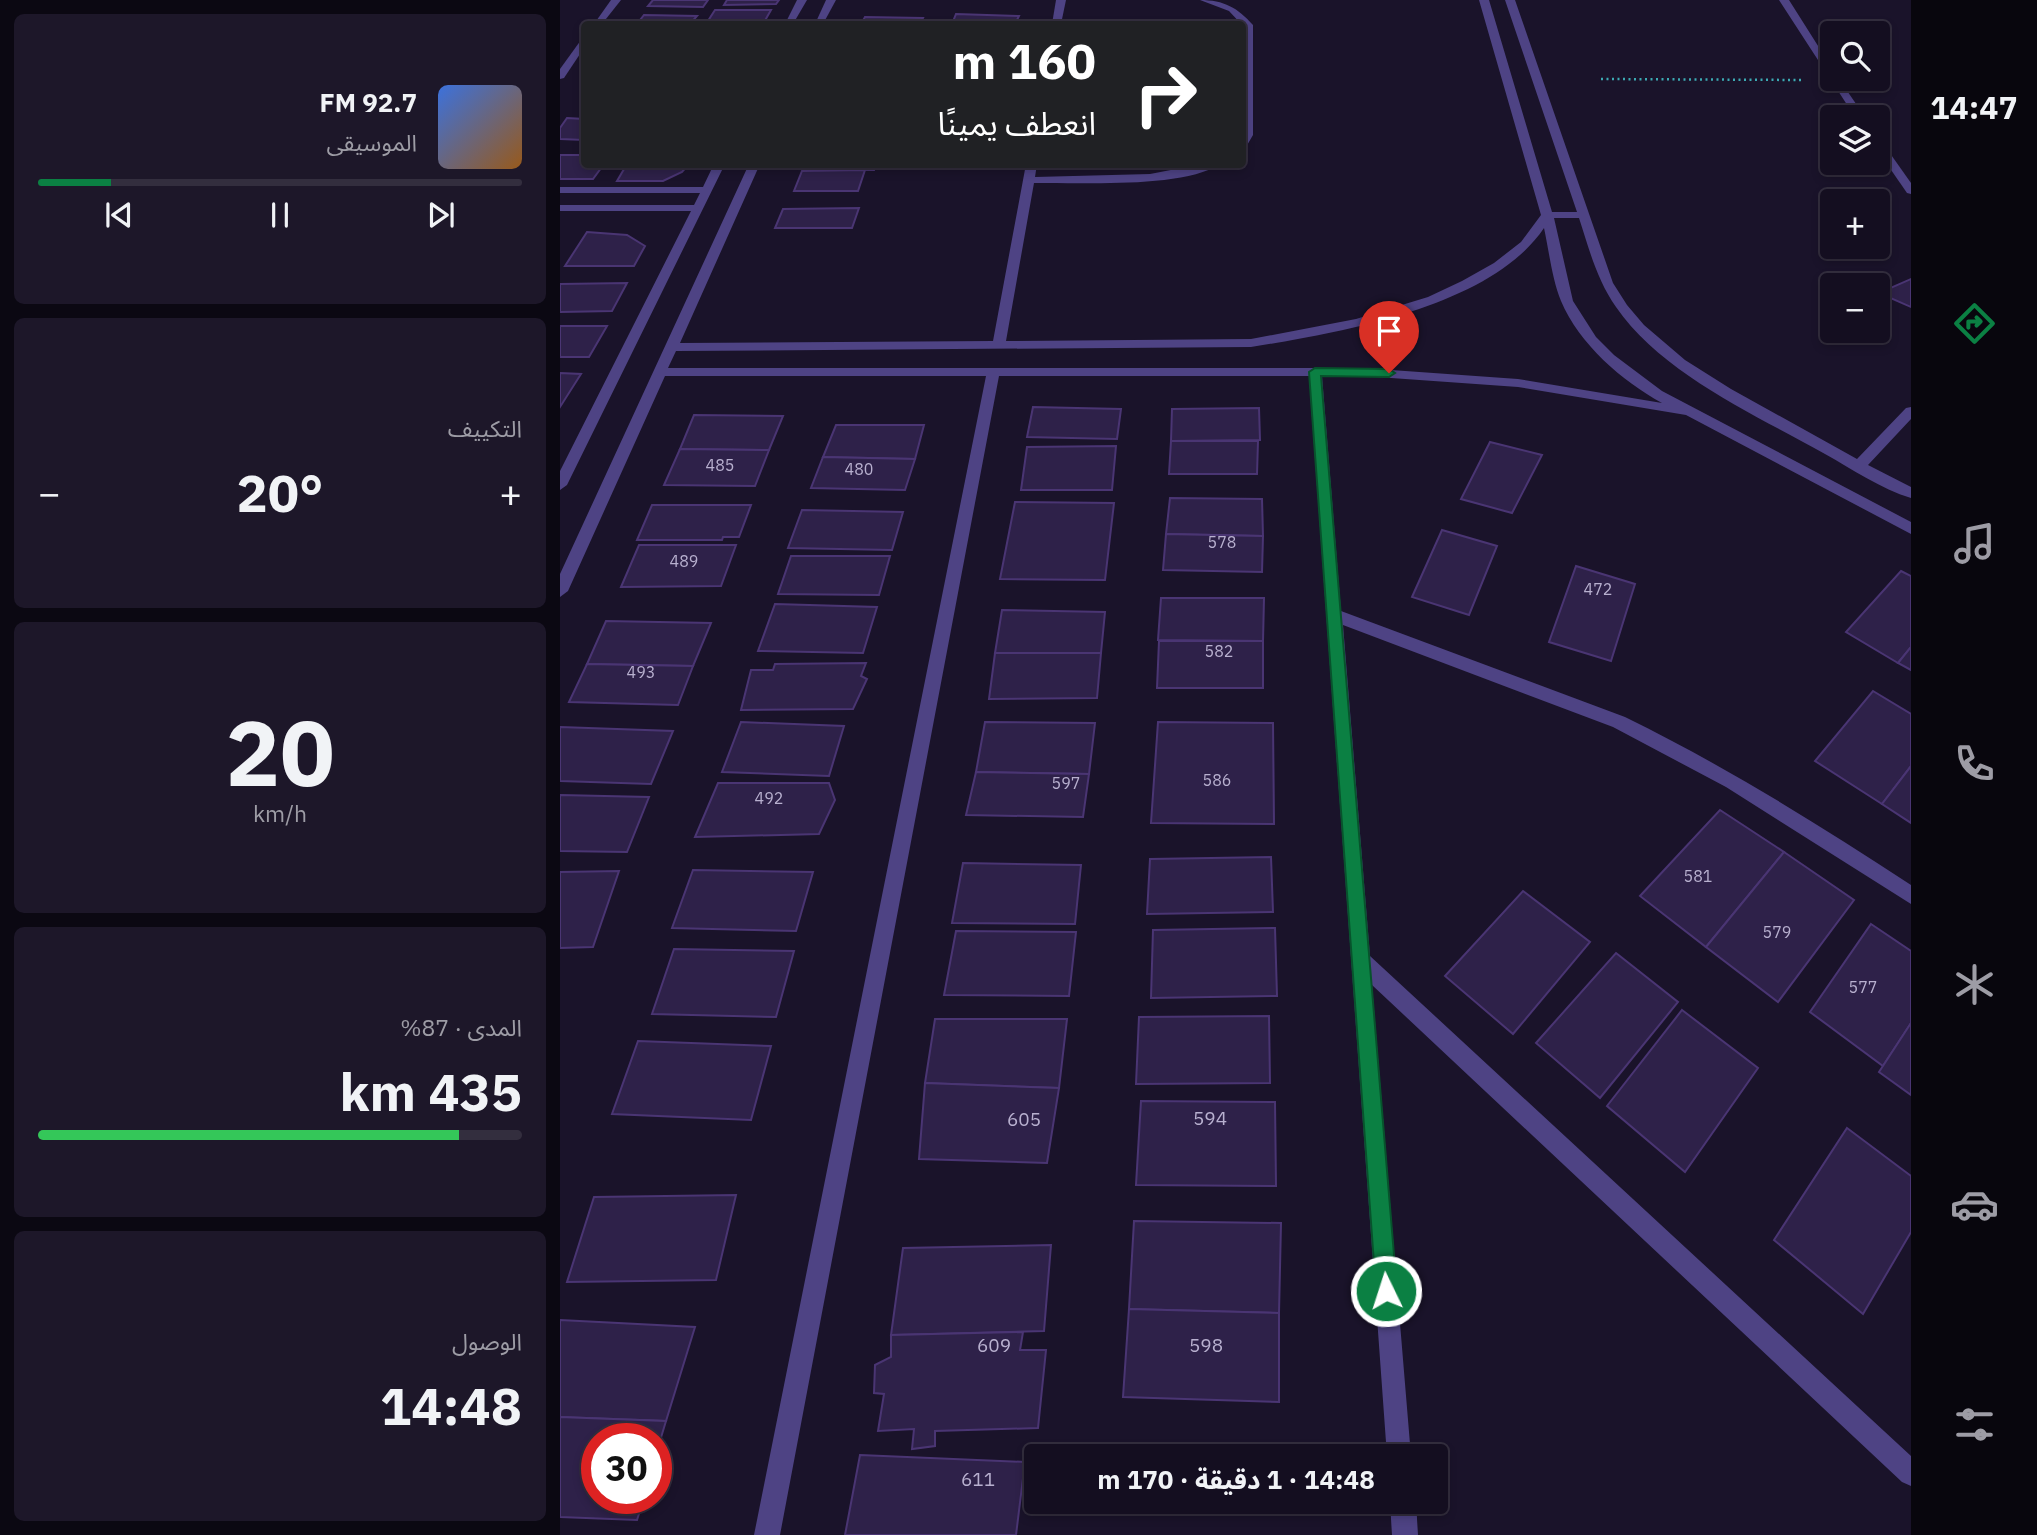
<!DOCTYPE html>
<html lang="ar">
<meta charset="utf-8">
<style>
body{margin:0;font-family:"IBM Plex Sans","Noto Sans Arabic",sans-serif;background:#1d1729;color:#f1f3f6;direction:rtl;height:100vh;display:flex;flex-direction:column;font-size:26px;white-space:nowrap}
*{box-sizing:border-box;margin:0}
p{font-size:23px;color:#9d9ca5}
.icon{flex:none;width:38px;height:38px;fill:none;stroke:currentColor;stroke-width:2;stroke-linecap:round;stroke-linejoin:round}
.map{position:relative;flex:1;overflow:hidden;direction:ltr}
.side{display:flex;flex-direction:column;gap:14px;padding:14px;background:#0b0812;width:560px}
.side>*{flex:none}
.guide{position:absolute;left:21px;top:21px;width:665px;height:147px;border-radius:7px;box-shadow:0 4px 10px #0003,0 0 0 2px #332e3e;direction:rtl;background:#202124;color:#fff;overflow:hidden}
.fabs{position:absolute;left:1260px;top:21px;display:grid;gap:14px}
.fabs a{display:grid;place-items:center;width:70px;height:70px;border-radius:7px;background:#140e20;box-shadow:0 4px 10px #0003,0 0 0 2px #332e3e;font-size:35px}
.speed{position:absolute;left:21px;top:1423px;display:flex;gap:14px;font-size:35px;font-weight:700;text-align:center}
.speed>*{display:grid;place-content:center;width:91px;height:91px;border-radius:50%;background:#140e20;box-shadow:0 4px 10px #0003,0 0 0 2px #332e3e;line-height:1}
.speed .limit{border:10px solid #d22;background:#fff;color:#111}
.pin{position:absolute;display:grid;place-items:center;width:60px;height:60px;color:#fff;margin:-72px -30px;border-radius:50% 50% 50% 0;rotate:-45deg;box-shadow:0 0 7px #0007}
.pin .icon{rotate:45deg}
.me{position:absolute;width:77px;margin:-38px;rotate:356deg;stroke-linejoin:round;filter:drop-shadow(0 0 5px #0008)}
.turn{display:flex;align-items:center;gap:24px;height:147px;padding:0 35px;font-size:32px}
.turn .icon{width:91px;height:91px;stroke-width:2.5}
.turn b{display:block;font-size:49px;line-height:60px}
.big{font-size:52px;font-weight:700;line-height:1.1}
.side .widget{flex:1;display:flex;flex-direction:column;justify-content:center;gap:10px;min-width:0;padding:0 24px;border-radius:10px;background:#1d1729}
.side .dial{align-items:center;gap:0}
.dial b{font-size:91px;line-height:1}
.song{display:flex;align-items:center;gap:21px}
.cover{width:84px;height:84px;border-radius:10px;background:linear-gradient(135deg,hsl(220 70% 55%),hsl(30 70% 35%))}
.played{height:7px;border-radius:4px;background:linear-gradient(90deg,#0b8043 15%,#332e3e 15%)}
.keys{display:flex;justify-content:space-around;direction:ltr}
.heat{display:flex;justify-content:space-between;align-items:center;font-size:38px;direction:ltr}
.charge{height:10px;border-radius:5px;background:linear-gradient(90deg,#34c759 87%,#332e3e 0)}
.trip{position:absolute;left:464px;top:1444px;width:424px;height:70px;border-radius:7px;background:#140e20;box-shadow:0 4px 10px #0003,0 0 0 2px #332e3e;font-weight:700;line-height:70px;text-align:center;direction:rtl}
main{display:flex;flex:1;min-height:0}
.tab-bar{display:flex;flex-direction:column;width:126px;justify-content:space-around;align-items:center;background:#08060d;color:#9d9ca5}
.tab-bar .icon{width:49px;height:49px}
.tab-bar .current{color:#0b8043}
.tab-bar b{font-size:32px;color:#f1f3f6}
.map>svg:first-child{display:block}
.building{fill:#2e2149;stroke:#4a3573;stroke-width:2}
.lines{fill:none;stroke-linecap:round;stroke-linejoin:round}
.path{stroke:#3caab3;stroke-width:2.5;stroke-dasharray:2 3.5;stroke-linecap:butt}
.minor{fill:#4e4384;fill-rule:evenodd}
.route{fill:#0b8043;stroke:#07532c;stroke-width:2}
.labels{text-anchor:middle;stroke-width:5;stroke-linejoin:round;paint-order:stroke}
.number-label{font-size:16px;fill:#b8b0cf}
.near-number-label{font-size:19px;fill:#b8b0cf}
</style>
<main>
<nav class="tab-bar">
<b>14:47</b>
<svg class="icon current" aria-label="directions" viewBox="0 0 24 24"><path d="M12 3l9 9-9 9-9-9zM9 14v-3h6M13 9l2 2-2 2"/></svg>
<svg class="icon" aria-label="music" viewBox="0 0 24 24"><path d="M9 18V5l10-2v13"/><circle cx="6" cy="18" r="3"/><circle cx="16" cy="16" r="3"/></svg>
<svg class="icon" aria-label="phone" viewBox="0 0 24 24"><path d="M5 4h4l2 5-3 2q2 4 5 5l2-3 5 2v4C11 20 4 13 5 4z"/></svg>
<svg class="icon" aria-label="climate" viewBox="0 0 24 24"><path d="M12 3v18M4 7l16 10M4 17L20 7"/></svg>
<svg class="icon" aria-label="car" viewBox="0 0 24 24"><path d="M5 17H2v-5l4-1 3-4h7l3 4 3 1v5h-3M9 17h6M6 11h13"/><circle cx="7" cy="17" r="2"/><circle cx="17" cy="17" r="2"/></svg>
<svg class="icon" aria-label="filters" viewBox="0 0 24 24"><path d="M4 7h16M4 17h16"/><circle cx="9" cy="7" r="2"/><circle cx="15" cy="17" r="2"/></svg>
</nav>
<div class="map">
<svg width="1351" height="1535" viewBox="0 0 1351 1535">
<rect width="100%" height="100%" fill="#1a132a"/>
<g class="building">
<path d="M93,0H148L143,7L88,6Z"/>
<path d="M167,0H219L216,4L164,5Z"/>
<path d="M155,10H211L203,24H146Z"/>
<path d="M396,14L459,16L455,24H392Z"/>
<path d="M84,15L137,16L130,24H77Z"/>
<path d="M305,17L363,18L360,24H301Z"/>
<path d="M7,118L24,119V140L0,139V128Z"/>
<path d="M0,155H24V164H44L33,179H0Z"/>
<path d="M67,164H129L122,172L103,181H57Z"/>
<path d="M240,164H316L314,170L238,169Z"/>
<path d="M305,170L298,191H234L242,171Z"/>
<path d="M299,208L292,228H215L223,209Z"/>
<path d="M27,232L67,235L85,246L74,266H5Z"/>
<path d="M1351,279V307L1319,293Z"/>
<path d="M67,283L52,311L0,312V284Z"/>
<path d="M0,326H47L29,357H0Z"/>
<path d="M0,373L21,374L0,407Z"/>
<path d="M473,407L561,409L557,439L467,437Z"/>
<path d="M699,408L700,440L611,441L612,409Z"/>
<path d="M134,415L223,416L209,450L120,449Z"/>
<path d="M276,425H364L355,459L263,457Z"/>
<path d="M611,441H698L697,474H609Z"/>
<path d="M930,442L982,455L952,513L901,499Z"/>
<path d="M556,446L552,490H461L467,447Z"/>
<path d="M120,449L209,450L195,486L104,485Z"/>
<path d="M263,457L355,459L345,490L251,488Z"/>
<path d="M610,498L702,499L703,536L606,534Z"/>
<path d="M455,502L554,503L545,580L440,579Z"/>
<path d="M92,505H191L179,537H163L162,540H77Z"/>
<path d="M242,510L343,512L332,550L228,548Z"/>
<path d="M882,530L937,546L909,615L852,597Z"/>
<path d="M606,534L703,536L702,572L603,570Z"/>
<path d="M79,545H176L161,586L61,587Z"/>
<path d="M231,556H330L319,595L218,594Z"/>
<path d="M1016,566L1075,584L1051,661L989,642Z"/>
<path d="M1341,571L1351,576V647L1338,663L1286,632Z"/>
<path d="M601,598H704L703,641L598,640Z"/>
<path d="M215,604L317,607L303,653L198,651Z"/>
<path d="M442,610L545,612L541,653H435Z"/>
<path d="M46,621L151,623L133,666L27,664Z"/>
<path d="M599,641H703V688H597Z"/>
<path d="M1351,647V670L1338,663Z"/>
<path d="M435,653H541L537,698L429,699Z"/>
<path d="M306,663L301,676L307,679L293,709L181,710L191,670H213L215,664Z"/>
<path d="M27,664L133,666L118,705L9,702Z"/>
<path d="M1313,691L1351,714V766L1322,804L1255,761Z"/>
<path d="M181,722L284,726L269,776L162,772Z"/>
<path d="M425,722L535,723L529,774L416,772Z"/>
<path d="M598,722L713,723L714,824L591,823Z"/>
<path d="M0,727L113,731L91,784L0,781Z"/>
<path d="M1351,766V823L1322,804Z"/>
<path d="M416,772L529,774L523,817L406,815Z"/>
<path d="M158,783H269L275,800L259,834L135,837Z"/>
<path d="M0,795L89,797L67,852L0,851Z"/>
<path d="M1160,810L1224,852L1146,947L1080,896Z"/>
<path d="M1224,852L1294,900L1218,1002L1146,947Z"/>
<path d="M711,857L713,912L587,914L590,859Z"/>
<path d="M403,863L521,865L515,924L392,923Z"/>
<path d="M133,870L253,872L236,931L112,928Z"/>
<path d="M59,871L33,947L0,948V872Z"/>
<path d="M963,891L1030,942L953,1034L885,976Z"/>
<path d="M1311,924L1351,951V1023L1323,1066L1250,1012Z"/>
<path d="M715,928L717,996L591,998L593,930Z"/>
<path d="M396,931L516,932L509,996L384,995Z"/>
<path d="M114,949L234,951L216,1017L92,1014Z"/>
<path d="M1056,953L1118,1002L1040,1098L976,1043Z"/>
<path d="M1122,1010L1198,1068L1125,1172L1047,1106Z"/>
<path d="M709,1016L710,1083L576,1084L579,1017Z"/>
<path d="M375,1019H507L499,1088L365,1083Z"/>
<path d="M1351,1023V1095L1319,1072Z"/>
<path d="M78,1041L211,1046L191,1120L52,1114Z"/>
<path d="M365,1083L499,1088L487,1163L359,1159Z"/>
<path d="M581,1101L715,1102L716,1186L576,1185Z"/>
<path d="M1287,1128L1351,1176V1232L1303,1314L1214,1240Z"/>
<path d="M176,1195L156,1280L7,1282L34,1197Z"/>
<path d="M574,1221L721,1223L719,1313L569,1309Z"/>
<path d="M491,1245L484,1331L331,1335L343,1248Z"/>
<path d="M569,1309L719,1313V1402L563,1397Z"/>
<path d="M0,1320L135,1327L106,1421L0,1417Z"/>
<path d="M463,1332L460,1350H486L478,1428L375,1431V1446L352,1449L354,1429L318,1431L324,1394L314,1393L315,1365L331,1357V1335Z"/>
<path d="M0,1417L106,1421L96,1454V1438H37V1498H84L77,1520L0,1517Z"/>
<path d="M300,1455L465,1462L456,1535H285Z"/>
</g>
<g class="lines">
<path class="path" d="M1041,79L1243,80"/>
<g class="minor">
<path d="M51,0H61L42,24H34Z"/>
<path d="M237,0H247L233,24H225Z"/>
<path d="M266,0H276L263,24H255Z"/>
<path d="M496,0H506L501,24H492Z"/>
<path d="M640,0C664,0 678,8 693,25V135L686,147L682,148L683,26L669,11Z"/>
<path d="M919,0H929L992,212H1017L945,0H955L1053,283L1067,305L1084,325L1125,360L1171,389L1297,459L1346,408L1351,407V419L1308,465L1351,487V498C1321,489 1292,469 1265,454C1196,415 1102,374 1056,307C1037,280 1029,249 1019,218H994L1013,301L1036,337L1054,355L1102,391L1351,522V534L1126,415L958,387L803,376H762L781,611L1065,717C1165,766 1258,824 1351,885V904L1166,787L1053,727L783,625L810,956L1351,1456V1486L1342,1482L812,985L851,1456H827L749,376H439L220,1535H194L426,376H105L8,591L0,597V574L189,164H200L120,343L433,341L466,164H477L475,177L590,174L642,164H660C622,189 521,182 474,183L446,341L691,339L796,319L868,297L902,281L934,263L961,242L981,215ZM984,228C989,251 992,279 1001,301C1019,344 1062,381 1102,403L958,379L803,368H108L116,351L691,347C779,333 931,307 984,228Z"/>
<path d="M1219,0H1229L1272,68V79H1279L1305,117H1295Z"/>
<path d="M24,39V48L4,78L0,79V69L21,40Z"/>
<path d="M1318,141L1322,142L1351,183V194L1347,193L1318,151Z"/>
<path d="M154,164H165L7,485L0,490V471L131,211H0V205H134L140,193H0V187H143Z"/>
<path d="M830,1502H856L858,1535H832Z"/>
</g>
</g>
<path class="route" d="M755,368L829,369L835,373L829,377L761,376L837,1291L834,1299L826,1302L819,1299L816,1291L749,372Z"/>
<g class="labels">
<g class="number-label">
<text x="160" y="471">485</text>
<text x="299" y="475">480</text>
<text x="662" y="548">578</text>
<text x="124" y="567">489</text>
<text x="1038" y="595">472</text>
<text x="659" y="657">582</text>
<text x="81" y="678">493</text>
<text x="657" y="786">586</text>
<text x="506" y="789">597</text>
<text x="209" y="804">492</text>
<text x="1138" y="882">581</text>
<text x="1217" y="938">579</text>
<text x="1303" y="993">577</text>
</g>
<g class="near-number-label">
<text x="650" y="1125">594</text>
<text x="464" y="1126">605</text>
<text x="434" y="1352">609</text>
<text x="646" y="1352">598</text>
<text x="418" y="1486">611</text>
</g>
</g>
</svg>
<div class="fabs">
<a><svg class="icon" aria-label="search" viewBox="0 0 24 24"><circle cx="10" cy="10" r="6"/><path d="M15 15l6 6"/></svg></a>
<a><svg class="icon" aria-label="layers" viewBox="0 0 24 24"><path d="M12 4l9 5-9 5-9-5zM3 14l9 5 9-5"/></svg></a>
<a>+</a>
<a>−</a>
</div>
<div class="speed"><div class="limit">30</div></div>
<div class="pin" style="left:829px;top:373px;background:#d93025"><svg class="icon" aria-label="arrive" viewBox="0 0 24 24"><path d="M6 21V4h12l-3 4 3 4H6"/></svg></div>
<svg class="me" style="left:826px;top:1291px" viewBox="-20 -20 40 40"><circle r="17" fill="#0b8043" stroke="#fff" stroke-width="3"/><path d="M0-11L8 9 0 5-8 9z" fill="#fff"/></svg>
<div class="trip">14:48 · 1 دقيقة · 170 m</div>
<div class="guide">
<div class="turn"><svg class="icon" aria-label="right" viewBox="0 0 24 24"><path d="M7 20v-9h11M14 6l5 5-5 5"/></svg><div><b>160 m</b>انعطف يمينًا</div></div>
</div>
</div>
<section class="side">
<div class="widget">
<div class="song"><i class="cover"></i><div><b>92.7 FM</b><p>الموسيقى</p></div></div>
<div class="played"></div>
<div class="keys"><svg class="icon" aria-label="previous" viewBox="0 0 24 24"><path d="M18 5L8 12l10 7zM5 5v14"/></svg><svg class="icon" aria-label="pause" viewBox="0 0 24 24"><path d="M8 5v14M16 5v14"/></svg><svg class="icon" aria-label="next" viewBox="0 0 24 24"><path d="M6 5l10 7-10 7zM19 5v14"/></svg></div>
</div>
<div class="widget"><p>التكييف</p>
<div class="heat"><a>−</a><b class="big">20°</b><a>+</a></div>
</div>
<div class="widget dial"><b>20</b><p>km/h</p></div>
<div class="widget"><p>المدى · 87%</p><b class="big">435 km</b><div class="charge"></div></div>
<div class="widget"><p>الوصول</p><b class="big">14:48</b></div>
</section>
</main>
